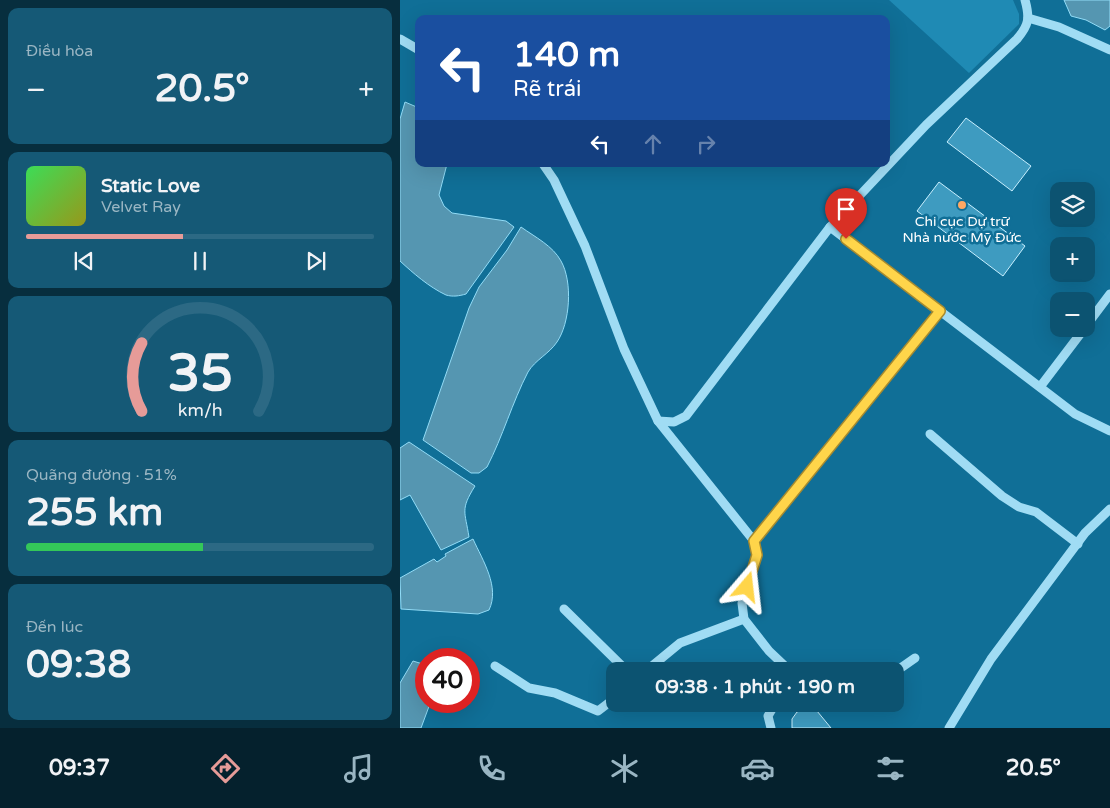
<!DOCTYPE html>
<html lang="vi">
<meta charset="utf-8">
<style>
body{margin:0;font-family:"Varela Round",sans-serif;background:#155976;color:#f1f3f6;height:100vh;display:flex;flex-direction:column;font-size:19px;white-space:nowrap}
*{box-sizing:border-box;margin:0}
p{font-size:16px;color:#9ab6c3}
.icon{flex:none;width:28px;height:28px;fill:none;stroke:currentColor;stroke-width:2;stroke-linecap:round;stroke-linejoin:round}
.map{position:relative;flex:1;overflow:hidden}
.details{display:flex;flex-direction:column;gap:8px;padding:8px;background:#072e3e;width:400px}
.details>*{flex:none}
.guide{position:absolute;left:15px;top:15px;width:475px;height:152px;border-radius:10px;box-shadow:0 5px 20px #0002;background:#1a4fa0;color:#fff;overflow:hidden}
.buttons{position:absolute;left:650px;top:182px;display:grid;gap:10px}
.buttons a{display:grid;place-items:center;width:45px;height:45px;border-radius:10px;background:#0c5371;box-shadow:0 5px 20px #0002;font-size:25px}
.speed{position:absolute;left:15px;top:648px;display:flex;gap:10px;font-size:25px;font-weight:700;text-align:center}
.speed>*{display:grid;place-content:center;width:65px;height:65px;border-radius:50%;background:#0c5371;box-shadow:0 5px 20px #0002;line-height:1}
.speed .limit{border:8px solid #d22;background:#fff;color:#111}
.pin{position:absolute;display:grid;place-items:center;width:42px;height:42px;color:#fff;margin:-51px -21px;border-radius:50% 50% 50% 0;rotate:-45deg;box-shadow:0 0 5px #0007}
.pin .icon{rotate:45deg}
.me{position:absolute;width:55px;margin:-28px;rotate:17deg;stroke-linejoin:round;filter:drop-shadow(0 0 4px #0008)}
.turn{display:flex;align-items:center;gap:18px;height:105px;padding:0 15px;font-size:22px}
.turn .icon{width:65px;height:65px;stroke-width:2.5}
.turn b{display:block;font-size:35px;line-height:42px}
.lanes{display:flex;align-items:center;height:48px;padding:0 15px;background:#0003;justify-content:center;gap:25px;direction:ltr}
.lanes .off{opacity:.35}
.big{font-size:38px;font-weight:700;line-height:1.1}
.details .widget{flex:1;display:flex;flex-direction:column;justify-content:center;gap:8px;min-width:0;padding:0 18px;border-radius:10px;background:#155976}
.details .dial{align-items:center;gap:0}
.dial svg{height:130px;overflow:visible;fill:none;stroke:#2c6984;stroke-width:7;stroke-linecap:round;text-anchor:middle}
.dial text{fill:#f1f3f6;stroke:none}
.song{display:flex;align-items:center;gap:15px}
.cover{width:60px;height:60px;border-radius:8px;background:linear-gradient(135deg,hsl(130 70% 55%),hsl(60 70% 35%))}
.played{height:5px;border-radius:2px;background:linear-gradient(90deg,#e69b98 45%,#2c6984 45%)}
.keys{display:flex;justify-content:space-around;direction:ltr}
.heat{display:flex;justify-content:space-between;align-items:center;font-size:28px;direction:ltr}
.charge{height:8px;border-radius:4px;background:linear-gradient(90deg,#34c759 51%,#2c6984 0)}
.trip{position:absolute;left:206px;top:662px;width:298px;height:50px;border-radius:10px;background:#0c5371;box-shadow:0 5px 20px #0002;font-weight:700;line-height:50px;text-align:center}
.dock{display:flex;height:80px;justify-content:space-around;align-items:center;background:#05212d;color:#9ab6c3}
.dock .icon{width:35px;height:35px}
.dock .active{color:#e69b98}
.dock b{font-size:22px;color:#f1f3f6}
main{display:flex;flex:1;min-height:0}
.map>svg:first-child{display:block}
.green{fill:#1f8ab4}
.water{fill:#5596b1;stroke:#92dcf7}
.building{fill:#3e9bc0;stroke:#c8effe}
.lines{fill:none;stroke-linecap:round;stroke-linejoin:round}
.minor{stroke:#a0dcf4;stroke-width:9}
.route-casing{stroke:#a68a30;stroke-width:12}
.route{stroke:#ffd54a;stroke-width:9}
.poi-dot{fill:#ffa863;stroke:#106f97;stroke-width:2}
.labels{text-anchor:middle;stroke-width:5;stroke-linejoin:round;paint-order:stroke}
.poi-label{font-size:14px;fill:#fff;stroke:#106f97}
</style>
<main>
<section class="details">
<div class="widget"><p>Điều hòa</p>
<div class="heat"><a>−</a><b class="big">20.5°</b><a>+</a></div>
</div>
<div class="widget">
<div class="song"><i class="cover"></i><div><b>Static Love</b><p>Velvet Ray</p></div></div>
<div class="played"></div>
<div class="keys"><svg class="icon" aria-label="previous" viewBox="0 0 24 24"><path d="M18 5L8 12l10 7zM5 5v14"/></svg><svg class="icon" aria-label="pause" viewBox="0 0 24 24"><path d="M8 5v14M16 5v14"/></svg><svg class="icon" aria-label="next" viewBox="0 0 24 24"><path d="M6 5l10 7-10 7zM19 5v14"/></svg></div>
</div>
<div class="widget dial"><svg viewBox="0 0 100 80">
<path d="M14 69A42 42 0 1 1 86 69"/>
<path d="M14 69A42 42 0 0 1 14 27" stroke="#e69b98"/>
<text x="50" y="56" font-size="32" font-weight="700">35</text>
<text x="50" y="72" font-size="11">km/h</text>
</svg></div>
<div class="widget"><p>Quãng đường · 51%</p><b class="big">255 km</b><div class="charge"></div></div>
<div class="widget"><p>Đến lúc</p><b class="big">09:38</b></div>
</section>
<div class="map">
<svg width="710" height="728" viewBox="0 0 710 728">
<rect width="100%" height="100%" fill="#106f97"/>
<path class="green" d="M489,0H613L619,14V24L569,73Z"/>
<g class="water">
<path d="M664,0H710V26L705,30L686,20L671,16Z"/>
<path d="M5,102L19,108V164H47L39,195L44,206L52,213L106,221L114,227L66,294C59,296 53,297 46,295C29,287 13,273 0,261V119Z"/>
<path d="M121,227C135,237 153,246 161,261C173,282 170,323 157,342C149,354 135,360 128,372C112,403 103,436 87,467L79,473H71L23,440L69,308L79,287L107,250Z"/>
<path d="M9,442L75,486C60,510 65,511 69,537L41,550L10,495L0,500V448Z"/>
<path d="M73,539C83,561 100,587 89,610L78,614L1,609L0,578L34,559L37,562L46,556L45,554Z"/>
<path d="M13,661L26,665V701H31L21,728H0V683Z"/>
</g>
<g class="building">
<path d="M566,118L631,166L612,191L547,142Z"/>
<path d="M539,182L625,246L603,276L517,211Z"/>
<path d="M407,708L417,711L431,728H392V719L397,712Z"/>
</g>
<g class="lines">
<g class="minor">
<path d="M628,18L659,27L710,50"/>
<path d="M0,39L19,50"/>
<path d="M143,164L154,180L185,246L224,349L258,421L354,541L357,555L342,603L344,619L369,651L388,669V671"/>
<path d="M430,227L675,414L710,431"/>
<path d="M686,326L710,294"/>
<path d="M640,387L684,329"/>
<path d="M258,421L274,422L286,416L430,227L526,125L617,39C629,25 630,18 625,0"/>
<path d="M530,434L602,496L619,507L636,512L678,544"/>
<path d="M354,541L540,311"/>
<path d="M164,609L227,671"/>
<path d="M95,666L129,688L155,693L198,711L215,698"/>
<path d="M246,671L280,643L344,619"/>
<path d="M495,672L515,658"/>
<path d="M371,728L368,716L375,704"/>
<path d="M549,728L591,659L685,533L710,509"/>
</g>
</g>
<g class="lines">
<g class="route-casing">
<path id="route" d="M347,587L357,555L354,541L540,311L446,239"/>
</g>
<use href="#route" class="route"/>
</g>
<circle class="poi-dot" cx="562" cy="205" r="5"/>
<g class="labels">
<g class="poi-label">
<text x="562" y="226">Chi cục Dự trữ<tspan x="562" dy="16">Nhà nước Mỹ Đức</tspan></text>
</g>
</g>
</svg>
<div class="buttons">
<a><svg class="icon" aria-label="layers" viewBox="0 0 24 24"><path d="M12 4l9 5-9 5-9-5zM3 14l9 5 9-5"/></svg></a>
<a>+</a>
<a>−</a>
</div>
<div class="speed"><div class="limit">40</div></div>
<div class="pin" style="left:446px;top:239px;background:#d93025"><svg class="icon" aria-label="arrive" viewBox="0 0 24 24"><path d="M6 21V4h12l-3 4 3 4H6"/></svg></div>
<svg class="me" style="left:347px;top:587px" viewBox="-20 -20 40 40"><path d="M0-17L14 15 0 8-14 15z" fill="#ffd54a" stroke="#fff" stroke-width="4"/></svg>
<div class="trip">09:38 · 1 phút · 190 m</div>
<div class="guide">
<div class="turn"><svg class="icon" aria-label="left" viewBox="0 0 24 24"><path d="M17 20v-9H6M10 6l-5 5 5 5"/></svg><div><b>140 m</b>Rẽ trái</div></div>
<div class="lanes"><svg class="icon" aria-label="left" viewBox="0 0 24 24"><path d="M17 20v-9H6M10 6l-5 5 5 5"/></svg><svg class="icon off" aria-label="ahead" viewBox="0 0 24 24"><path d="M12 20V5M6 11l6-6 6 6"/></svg><svg class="icon off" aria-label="right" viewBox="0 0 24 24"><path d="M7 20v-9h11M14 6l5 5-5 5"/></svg></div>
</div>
</div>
</main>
<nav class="dock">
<b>09:37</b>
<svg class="icon active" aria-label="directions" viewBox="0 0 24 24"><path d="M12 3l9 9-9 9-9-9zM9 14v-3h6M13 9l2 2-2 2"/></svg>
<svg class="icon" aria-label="music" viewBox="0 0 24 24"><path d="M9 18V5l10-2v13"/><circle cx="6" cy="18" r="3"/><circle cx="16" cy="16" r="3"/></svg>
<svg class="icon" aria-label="phone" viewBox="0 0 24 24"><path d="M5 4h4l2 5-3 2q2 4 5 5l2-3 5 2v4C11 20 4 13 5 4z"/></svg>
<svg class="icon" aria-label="climate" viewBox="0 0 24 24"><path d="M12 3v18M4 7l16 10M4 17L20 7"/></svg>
<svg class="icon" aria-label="car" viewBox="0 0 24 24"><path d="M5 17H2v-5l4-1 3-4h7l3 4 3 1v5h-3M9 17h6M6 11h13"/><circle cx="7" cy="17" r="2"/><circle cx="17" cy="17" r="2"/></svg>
<svg class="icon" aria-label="filters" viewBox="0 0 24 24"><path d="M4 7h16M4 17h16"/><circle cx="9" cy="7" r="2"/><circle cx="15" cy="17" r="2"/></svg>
<b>20.5°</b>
</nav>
